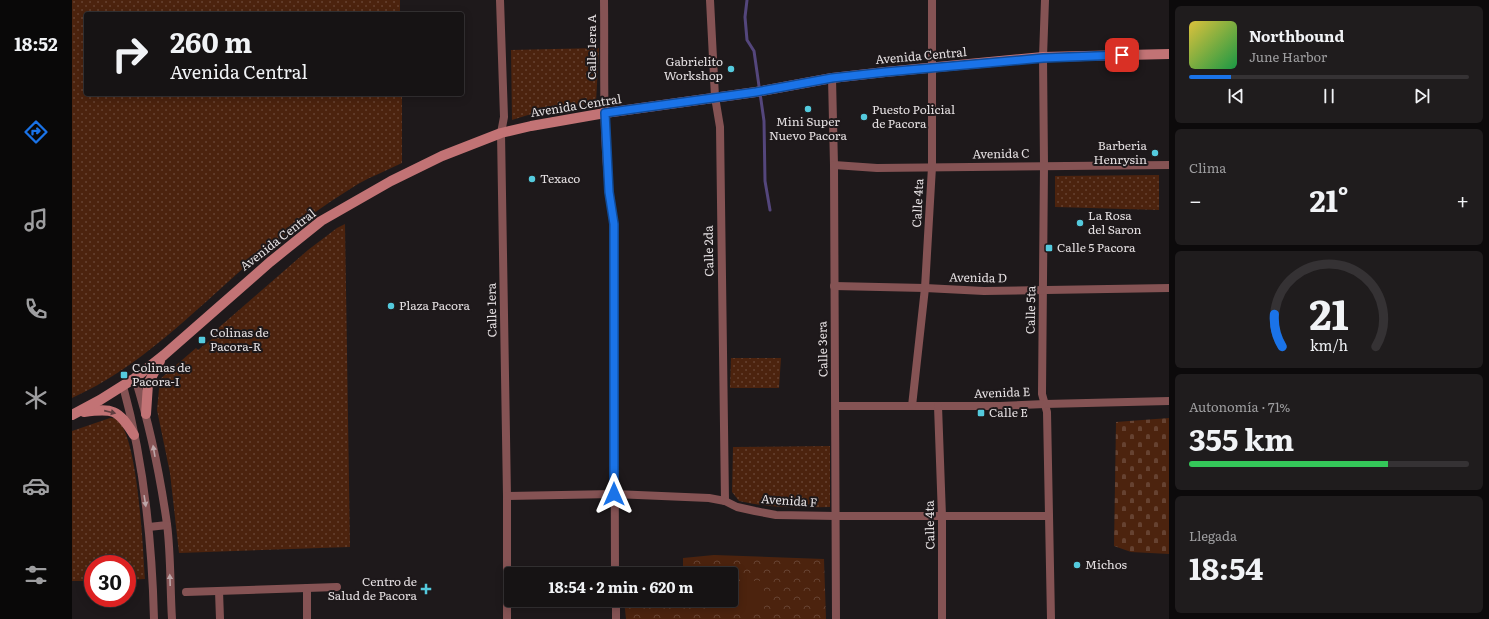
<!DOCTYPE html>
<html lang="es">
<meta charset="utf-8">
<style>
body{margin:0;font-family:Literata,serif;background:#1f1c1d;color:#f1f3f6;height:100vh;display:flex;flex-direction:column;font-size:15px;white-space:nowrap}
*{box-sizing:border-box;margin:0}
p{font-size:13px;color:#9e9ea0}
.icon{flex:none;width:22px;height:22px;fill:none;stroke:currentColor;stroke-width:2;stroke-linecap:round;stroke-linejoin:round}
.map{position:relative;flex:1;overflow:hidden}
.drawer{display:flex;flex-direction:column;gap:6px;padding:6px;background:#0c0a0b;width:320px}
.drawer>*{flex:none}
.banner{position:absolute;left:12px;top:12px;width:380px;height:84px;border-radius:4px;box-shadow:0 2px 10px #0003,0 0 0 1px #353234;background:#161314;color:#f1f3f6;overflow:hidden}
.speed{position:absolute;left:12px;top:555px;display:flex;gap:8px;font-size:20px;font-weight:700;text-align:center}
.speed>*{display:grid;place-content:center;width:52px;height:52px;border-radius:50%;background:#161314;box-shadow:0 2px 10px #0003,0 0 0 1px #353234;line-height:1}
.speed .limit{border:6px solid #d22;background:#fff;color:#111}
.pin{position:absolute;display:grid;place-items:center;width:34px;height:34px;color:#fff;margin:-17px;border-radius:8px;box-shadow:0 2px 6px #0006}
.me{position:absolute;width:44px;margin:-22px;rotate:0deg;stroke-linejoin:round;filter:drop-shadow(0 0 3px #0008)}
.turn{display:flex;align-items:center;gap:14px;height:84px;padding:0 20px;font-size:18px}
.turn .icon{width:52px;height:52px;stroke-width:2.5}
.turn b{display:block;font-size:28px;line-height:34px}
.big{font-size:30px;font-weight:700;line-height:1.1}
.drawer .widget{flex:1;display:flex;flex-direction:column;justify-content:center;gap:6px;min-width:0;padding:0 14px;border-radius:6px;background:#1f1c1d}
.drawer .dial{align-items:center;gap:0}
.dial svg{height:104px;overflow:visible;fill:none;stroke:#353234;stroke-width:7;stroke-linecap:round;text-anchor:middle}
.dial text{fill:#f1f3f6;stroke:none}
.song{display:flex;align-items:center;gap:12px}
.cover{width:48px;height:48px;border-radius:6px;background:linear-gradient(135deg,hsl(50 70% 55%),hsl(140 70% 35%))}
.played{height:4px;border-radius:2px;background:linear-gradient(90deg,#1a73e8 15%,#353234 15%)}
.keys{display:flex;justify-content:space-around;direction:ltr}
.heat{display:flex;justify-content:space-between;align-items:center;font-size:22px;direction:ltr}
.charge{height:6px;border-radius:3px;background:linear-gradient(90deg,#34c759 71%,#353234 0)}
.trip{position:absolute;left:432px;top:567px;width:234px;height:40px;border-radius:4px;background:#161314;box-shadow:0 2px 10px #0003,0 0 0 1px #353234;font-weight:700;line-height:40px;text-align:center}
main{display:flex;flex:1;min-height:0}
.tabs{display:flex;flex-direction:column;width:72px;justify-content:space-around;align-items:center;background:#090808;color:#9e9ea0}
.tabs .icon{width:28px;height:28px}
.tabs .on{color:#1a73e8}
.tabs b{font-size:18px;color:#f1f3f6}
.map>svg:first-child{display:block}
.grass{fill:url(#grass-dots)}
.cemetery{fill:url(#cemetery-stones)}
.park{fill:url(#park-crowns)}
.pitch{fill:#4c230e}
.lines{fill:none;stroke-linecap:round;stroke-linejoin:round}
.stream{stroke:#54467c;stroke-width:3}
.street{stroke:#855354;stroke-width:8}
.secondary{stroke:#c27375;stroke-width:10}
.oneway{fill:#603d3f}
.oneway2{fill:#bea7a9}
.route-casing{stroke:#114b97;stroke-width:10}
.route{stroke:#1a73e8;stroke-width:7}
.poi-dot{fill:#54cadd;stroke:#1e191b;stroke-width:1.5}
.labels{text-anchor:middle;stroke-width:4;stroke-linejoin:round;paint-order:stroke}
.street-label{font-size:12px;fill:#e4dfe1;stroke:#1e191b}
.poi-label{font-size:12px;fill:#e4dfe1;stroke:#1e191b;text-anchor:start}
</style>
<main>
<nav class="tabs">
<b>18:52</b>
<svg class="icon on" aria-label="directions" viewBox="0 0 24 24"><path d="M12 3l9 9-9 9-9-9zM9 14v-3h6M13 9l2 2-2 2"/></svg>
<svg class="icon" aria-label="music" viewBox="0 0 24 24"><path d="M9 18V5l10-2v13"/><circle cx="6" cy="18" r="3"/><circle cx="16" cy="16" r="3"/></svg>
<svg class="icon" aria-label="phone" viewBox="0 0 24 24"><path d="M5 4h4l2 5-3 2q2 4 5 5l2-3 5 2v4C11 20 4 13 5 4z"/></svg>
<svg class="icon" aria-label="climate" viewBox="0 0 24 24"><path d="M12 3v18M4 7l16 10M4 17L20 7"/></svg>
<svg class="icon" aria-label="car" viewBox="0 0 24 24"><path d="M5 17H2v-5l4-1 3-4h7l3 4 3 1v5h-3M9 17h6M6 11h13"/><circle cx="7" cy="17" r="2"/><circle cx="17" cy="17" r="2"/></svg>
<svg class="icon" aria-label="filters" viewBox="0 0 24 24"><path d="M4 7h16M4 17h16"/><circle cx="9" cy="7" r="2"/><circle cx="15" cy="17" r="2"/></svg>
</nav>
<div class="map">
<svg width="1097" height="619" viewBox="0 0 1097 619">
<defs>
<pattern id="grass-dots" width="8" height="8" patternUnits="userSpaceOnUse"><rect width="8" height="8" fill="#4c230e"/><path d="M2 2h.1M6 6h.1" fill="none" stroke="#664231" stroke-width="1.8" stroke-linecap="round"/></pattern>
<pattern id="cemetery-stones" width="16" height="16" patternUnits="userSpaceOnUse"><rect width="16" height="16" fill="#4c230e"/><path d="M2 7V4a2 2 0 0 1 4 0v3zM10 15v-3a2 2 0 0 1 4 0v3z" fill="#664231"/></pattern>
<pattern id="park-crowns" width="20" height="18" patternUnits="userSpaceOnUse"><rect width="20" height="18" fill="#4c230e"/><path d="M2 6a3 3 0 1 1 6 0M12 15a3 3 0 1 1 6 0" fill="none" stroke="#664231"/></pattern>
</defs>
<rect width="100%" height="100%" fill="#1e191b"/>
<g class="grass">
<path d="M0,0H328V14H14V94H330V163C316,170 300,176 286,184C247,208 209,236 174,266C119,314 67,368 0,398Z"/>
<path d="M527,48L524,102L456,115L440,120L439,50Z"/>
<path d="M1087,175V210L983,207V176Z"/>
<path d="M273,224L278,547L107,553L98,473L85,410L88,379L124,348L126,350L141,338L144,330L236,250L265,228Z"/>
<path d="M659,358H709L707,388H658Z"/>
<path d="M38,418C40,418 42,418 44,419C66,432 71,551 73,579L55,580V564H21V581H0V431Z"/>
<path d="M758,446V507C726,508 698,508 667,501L660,492L661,447Z"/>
</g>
<path class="cemetery" d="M1097,418V554L1059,552L1042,546L1044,422Z"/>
<path class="park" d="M642,555L752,559L754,619H554L552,600H659V574H588L611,573V558Z"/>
<path class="pitch" d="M659,581H692V613H633V600H659Z"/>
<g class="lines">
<path class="stream" d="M675,0L673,17L675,40L682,51L692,121L693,181L698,210"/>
<g class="street">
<path d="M428,0L432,117L429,133L435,496V619"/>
<path d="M532,0C533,75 529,151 542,224L543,574"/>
<path d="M638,0L643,97L648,127L653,501"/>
<path d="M973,0L971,57L972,165L970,394L975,412L979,619"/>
<path d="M760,78L762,165L764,619"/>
<path d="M762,165L805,168L1097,165"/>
<path d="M762,286L853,288L912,291L1097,288"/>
<path d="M63,378C78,426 88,475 95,524C99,555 98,588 100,619"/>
<path d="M51,386C72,462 80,541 82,619"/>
<path d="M764,406H928L973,404L1097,401"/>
<path d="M840,406L853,288L860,167V0"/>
<path d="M866,406L870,516V619"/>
<path d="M435,496L542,494L637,498L653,501L665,507L683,511L704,515L764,516H977"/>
<path d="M77,527L95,525"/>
<path d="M235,588V619"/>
<path d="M147,591L148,619"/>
<path d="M114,592L265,587"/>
<path d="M544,600V619"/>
</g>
<g class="secondary">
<path d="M12,412C41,408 46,409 62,435"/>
<path d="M74,414L76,384L88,361"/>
<path d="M0,415L28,400L63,378L92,355L198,262L249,221L319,181L370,156L429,133L459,126L533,113L684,92L760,78L813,72L971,57L1097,54"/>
</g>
</g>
<defs><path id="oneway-solid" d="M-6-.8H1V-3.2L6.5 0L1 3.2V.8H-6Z"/></defs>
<use class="oneway" href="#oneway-solid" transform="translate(38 412) rotate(13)"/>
<g class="oneway2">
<use href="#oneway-solid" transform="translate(82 451) rotate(-100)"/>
<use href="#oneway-solid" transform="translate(73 501) rotate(81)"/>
<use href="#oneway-solid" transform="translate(98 580) rotate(-92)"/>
</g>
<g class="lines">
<g class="route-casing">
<path id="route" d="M542,494V224L537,192L533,113L684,92L760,78L814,72L971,58L1050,55"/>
</g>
<use href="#route" class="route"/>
</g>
<g class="poi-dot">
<circle cx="659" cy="69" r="4"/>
<circle cx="736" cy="109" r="4"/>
<circle cx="792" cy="117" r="4"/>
<circle cx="1083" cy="153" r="4"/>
<circle cx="460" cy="179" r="4"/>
<circle cx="1008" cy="223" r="4"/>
<rect x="973" y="244" width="8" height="8" rx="2"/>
<circle cx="319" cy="306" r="4"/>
<rect x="126" y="336" width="8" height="8" rx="2"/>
<rect x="48" y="371" width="8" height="8" rx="2"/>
<rect x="905" y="409" width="8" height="8" rx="2"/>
<circle cx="1005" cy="565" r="4"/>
<path d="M352 583h4v4h4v4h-4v4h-4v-4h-4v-4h4z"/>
</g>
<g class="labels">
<g class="street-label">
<text transform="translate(520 47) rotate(-90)" y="4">Calle 1era A</text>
<text transform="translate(849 56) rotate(-5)" y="4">Avenida Central</text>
<text transform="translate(504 106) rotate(-9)" y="4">Avenida Central</text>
<text transform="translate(929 154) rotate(-1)" y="4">Avenida C</text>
<text transform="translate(846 203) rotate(-87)" y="4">Calle 4ta</text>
<text transform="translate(206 240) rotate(-38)" y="4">Avenida Central</text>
<text transform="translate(637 251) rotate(-91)" y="4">Calle 2da</text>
<text transform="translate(906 278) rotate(1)" y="4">Avenida D</text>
<text transform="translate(420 310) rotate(-91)" y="4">Calle 1era</text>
<text transform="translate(959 310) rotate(-89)" y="4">Calle 5ta</text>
<text transform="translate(751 349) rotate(-91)" y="4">Calle 3era</text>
<text transform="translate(930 393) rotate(-2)" y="4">Avenida E</text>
<text transform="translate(717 501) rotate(4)" y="4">Avenida F</text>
<text transform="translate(858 525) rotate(-91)" y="4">Calle 4ta</text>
</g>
<g class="poi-label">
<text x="651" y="66" text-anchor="end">Gabrielito<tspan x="651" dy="14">Workshop</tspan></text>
<text x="800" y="114">Puesto Policial<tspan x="800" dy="14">de Pacora</tspan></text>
<text x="736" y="126" text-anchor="middle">Mini Super<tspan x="736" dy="14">Nuevo Pacora</tspan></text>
<text x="1075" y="150" text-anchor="end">Barberia<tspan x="1075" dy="14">Henrysin</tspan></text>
<text x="468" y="183">Texaco</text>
<text x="1016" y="220">La Rosa<tspan x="1016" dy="14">del Saron</tspan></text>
<text x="985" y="252">Calle 5 Pacora</text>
<text x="327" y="310">Plaza Pacora</text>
<text x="138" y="337">Colinas de<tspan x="138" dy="14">Pacora-R</tspan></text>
<text x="60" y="372">Colinas de<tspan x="60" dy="14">Pacora-I</tspan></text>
<text x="917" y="417">Calle E</text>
<text x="1013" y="569">Michos</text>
<text x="345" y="586" text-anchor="end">Centro de<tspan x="345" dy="14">Salud de Pacora</tspan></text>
</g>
</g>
</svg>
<div class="speed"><div class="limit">30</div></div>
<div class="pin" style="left:1050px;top:55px;background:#d93025"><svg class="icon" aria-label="arrive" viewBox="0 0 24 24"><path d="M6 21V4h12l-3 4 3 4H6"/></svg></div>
<svg class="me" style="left:542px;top:494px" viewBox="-20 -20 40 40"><path d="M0-17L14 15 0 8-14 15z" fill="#1a73e8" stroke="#fff" stroke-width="4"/></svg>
<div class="trip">18:54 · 2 min · 620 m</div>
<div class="banner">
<div class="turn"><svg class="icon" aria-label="right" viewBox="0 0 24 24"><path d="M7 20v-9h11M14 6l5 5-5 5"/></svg><div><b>260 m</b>Avenida Central</div></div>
</div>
</div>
<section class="drawer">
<div class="widget">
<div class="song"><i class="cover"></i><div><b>Northbound</b><p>June Harbor</p></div></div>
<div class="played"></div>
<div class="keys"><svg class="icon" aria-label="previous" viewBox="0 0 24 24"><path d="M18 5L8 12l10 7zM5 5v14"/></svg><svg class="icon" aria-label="pause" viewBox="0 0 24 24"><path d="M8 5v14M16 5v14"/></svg><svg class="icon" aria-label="next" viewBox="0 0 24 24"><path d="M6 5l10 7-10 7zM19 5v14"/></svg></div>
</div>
<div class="widget"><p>Clima</p>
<div class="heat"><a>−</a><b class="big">21°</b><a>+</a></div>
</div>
<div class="widget dial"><svg viewBox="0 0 100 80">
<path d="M14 69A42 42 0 1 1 86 69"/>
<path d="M14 69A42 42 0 0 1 8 44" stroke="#1a73e8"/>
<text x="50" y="56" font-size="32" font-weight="700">21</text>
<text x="50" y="72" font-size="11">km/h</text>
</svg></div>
<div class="widget"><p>Autonomía · 71%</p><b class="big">355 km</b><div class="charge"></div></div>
<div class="widget"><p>Llegada</p><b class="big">18:54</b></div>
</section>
</main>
